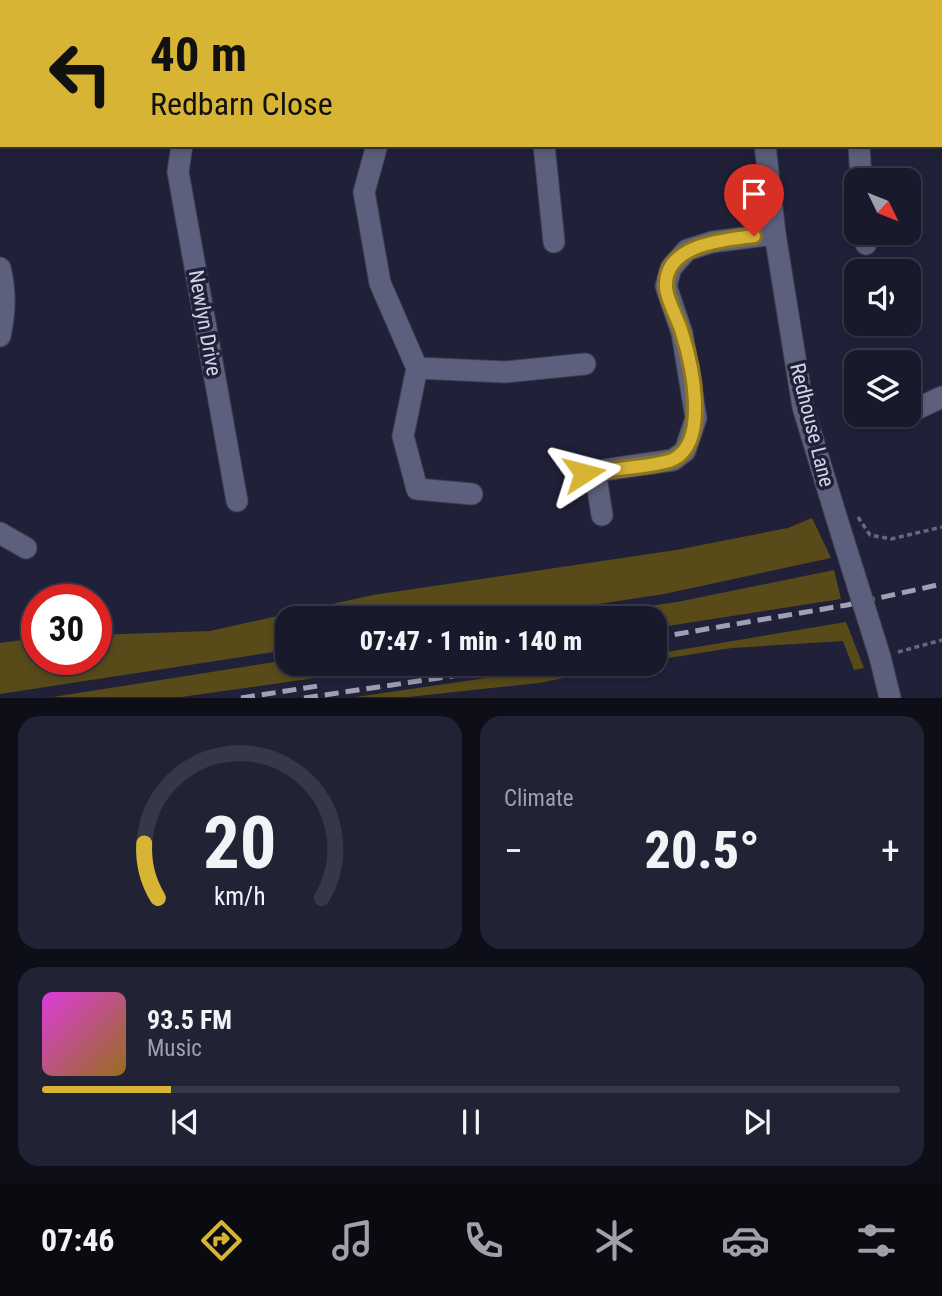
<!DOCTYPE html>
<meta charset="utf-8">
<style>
body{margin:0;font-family:"Roboto Condensed",sans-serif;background:#212233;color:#f1f3f6;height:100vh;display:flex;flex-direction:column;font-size:26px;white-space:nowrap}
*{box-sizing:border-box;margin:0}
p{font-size:23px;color:#9fa0a9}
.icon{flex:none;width:38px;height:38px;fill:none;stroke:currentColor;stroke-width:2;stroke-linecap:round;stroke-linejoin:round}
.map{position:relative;height:698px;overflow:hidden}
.details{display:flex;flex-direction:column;gap:18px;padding:18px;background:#0d0e18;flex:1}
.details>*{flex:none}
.hud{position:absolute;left:0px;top:0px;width:943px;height:147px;box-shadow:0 4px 10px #0003,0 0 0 2px #363847;background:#d7b434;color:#111;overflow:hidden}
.needle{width:46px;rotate:133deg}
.controls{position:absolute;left:844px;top:168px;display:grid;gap:14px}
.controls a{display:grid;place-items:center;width:77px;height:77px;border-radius:14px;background:#18192b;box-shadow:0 4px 10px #0003,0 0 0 2px #363847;font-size:35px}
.speed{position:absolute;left:21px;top:584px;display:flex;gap:14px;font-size:35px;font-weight:700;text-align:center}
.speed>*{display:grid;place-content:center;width:91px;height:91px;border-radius:50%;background:#18192b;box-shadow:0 4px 10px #0003,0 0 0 2px #363847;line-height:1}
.speed .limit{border:10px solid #d22;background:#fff;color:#111}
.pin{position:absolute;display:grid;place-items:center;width:60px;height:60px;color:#fff;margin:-72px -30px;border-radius:50% 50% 50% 0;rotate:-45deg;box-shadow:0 0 7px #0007}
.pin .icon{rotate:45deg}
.me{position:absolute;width:77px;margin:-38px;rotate:81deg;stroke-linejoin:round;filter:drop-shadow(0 0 5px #0008)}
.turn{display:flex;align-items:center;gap:24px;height:147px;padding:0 35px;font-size:32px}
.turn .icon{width:91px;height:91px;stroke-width:2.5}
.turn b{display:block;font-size:49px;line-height:60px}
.big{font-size:52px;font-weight:800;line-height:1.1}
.details .card{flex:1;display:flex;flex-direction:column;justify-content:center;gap:10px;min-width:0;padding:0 24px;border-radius:21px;background:#212233}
.details .dial{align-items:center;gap:0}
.dial svg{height:182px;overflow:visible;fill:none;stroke:#363847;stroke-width:7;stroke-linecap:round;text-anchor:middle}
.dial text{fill:#f1f3f6;stroke:none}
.song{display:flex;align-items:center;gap:21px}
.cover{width:84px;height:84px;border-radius:10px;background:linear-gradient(135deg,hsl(300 70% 55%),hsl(40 70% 35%))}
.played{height:7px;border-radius:4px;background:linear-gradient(90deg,#d7b434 15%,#363847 15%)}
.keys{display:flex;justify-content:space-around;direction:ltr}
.heat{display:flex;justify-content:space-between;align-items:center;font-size:38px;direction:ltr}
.details .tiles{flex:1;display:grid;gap:18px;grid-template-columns:1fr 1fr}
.card:last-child{grid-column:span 2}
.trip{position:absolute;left:275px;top:606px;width:392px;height:70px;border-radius:21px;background:#18192b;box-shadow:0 4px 10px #0003,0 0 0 2px #363847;font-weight:800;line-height:70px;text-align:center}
.tabs{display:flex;height:112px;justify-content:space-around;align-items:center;background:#0a0a11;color:#9fa0a9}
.tabs .icon{width:49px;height:49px}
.tabs .active{color:#d7b434}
.tabs b{font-size:32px;color:#f1f3f6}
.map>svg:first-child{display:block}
.green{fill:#594b19}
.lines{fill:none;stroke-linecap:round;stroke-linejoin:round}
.minor-casing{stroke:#3e3f53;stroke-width:23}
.major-casing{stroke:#3e3f53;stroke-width:23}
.path{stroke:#66687d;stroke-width:3.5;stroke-dasharray:5 3.5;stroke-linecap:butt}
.minor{stroke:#5d607c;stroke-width:21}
.major{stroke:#7073c3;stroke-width:21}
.rail{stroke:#9ea0b3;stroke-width:5;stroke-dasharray:14 7;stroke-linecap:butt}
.minor-bridge-casing{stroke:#3e3f53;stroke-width:23;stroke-linecap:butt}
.minor-bridge{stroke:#5d607c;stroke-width:21}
.route-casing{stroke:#8c7522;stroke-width:18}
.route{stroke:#d7b434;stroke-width:12}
.labels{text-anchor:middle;stroke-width:7;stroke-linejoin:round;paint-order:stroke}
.street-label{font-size:21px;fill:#d2d4e5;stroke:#202139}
</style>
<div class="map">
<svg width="942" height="698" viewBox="0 0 942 698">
<rect width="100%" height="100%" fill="#202139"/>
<g class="green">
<path d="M812,518L831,558L664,594L507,618H287V650L0,694V643L37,638V660H96V635L210,631L373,595L676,550L788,528Z"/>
<path d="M834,570L841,599L655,628L654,618H569L677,602Z"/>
<path d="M846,622L864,668L854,670L843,641L732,648L655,660V654Z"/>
<path d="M287,660V663H421L181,697H53Z"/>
<path d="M590,663H637L539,683L408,697H356Z"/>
</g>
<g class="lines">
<g class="minor-casing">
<g id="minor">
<path d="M757,0V2"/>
<path d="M308,2V0"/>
<path d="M182,145L178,172L237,501"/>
<path d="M377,145L364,192L380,283L417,368L403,436L417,489L472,494"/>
<path d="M544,145L554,242"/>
<path d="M765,145L775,234L803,407L836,516"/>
<path d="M859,145L861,180"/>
<path d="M865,233L866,244"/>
<path d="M0,268C6,291 5,313 0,336"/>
<path d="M417,368L505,372L585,364"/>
<path d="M908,413L942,397"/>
<path d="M595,471L602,515"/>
<path d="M584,473L673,460L685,451L696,418L682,333L666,286L671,268L687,250L712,242L775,234"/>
<path d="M0,533L26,548"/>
<path d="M880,657L890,698"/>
</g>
</g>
<g class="major-casing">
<g id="major">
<path d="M183,0L197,2"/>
<path d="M484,2L493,0"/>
</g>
</g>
<g class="path">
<path d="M858,517L870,535L891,539L942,527"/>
<path d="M898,652L942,640"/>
</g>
<use href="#minor" class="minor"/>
<use href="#major" class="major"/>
<g class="rail">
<path d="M654,638L847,605L942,584"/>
<path d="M241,698L318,686"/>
<path d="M304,698L540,663"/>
</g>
<g class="minor-bridge-casing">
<path id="minor-bridge" d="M836,516L880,657"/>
</g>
<use href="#minor-bridge" class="minor-bridge"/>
</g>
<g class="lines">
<g class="route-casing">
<path id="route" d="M584,473C604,470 661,466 674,459C709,441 692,364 682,333C678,318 668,304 666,288C663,244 724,240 754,236"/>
</g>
<use href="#route" class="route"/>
</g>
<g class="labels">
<g class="street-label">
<text transform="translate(205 323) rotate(80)" y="7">Newlyn Drive</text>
<text transform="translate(812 425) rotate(76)" y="7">Redhouse Lane</text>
</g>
</g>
</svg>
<div class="controls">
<a><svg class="needle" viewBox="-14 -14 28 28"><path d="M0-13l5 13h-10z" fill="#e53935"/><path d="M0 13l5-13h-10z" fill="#9fa0a9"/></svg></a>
<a><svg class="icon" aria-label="sound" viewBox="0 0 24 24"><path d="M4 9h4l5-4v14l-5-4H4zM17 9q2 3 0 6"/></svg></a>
<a><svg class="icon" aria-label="layers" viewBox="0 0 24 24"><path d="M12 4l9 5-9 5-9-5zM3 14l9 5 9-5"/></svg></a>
</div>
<div class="speed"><div class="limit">30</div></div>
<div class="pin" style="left:754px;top:236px;background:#d93025"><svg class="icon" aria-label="arrive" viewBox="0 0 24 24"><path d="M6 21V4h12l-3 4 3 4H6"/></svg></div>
<svg class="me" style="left:584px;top:473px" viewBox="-20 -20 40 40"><path d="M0-17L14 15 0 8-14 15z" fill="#d7b434" stroke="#fff" stroke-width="4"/></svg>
<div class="trip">07:47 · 1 min · 140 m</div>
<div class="hud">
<div class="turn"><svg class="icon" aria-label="left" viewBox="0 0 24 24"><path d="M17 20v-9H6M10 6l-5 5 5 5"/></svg><div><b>40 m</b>Redbarn Close</div></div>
</div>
</div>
<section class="details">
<div class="tiles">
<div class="card dial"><svg viewBox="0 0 100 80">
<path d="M14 69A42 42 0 1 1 86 69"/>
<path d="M14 69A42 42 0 0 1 8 45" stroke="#d7b434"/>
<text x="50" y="56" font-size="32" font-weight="700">20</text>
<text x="50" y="72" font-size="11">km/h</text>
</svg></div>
<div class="card"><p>Climate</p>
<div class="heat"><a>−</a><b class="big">20.5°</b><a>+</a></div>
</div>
<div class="card">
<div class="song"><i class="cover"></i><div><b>93.5 FM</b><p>Music</p></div></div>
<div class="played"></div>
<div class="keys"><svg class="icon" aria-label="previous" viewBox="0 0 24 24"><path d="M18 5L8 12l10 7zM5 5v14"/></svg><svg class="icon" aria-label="pause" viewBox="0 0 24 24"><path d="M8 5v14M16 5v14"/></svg><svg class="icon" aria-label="next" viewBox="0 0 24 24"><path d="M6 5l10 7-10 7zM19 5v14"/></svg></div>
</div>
</div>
</section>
<nav class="tabs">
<b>07:46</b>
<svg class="icon active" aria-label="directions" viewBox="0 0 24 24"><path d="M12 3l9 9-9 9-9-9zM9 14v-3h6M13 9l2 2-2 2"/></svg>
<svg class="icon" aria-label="music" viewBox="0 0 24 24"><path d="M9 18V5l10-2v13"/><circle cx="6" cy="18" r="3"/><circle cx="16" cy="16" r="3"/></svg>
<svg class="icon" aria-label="phone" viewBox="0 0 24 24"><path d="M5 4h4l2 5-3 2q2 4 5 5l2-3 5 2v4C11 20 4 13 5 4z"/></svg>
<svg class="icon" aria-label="climate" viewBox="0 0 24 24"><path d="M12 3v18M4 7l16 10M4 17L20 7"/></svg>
<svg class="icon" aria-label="car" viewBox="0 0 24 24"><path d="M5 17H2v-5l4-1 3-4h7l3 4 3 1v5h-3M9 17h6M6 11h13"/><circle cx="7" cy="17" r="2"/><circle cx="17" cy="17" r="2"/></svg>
<svg class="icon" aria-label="filters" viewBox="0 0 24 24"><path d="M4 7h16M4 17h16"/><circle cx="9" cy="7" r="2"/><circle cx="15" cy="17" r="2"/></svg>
</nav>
